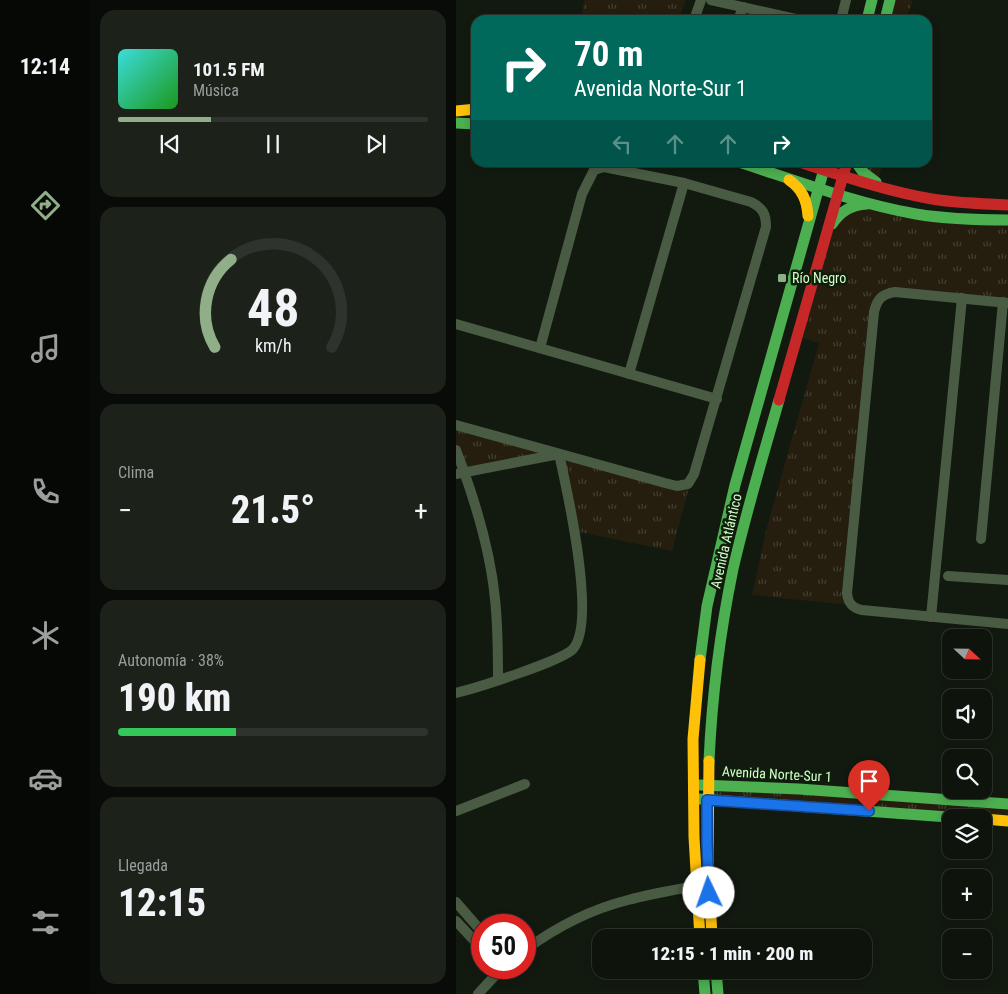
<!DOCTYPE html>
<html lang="es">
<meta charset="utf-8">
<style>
body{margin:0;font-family:"Roboto Condensed",sans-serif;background:#1c211a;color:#f1f3f6;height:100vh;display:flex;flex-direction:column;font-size:19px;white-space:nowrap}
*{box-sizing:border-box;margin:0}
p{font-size:16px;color:#9b9e9d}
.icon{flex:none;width:28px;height:28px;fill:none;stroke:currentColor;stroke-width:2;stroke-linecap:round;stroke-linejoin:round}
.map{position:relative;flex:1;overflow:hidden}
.drawer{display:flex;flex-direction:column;gap:10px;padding:10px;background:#080b07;width:366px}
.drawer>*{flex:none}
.top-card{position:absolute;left:15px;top:15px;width:461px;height:152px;border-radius:15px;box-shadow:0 2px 8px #0003,0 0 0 1px #2e332d;background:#00695c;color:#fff;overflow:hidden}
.needle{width:32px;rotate:112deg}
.tools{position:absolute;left:486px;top:629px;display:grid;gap:10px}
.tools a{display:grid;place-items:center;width:50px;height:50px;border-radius:10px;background:#0e140c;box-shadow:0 2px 8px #0003,0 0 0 1px #2e332d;font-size:25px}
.speed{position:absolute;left:15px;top:914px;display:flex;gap:10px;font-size:25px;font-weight:700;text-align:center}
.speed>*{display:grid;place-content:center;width:65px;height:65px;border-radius:50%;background:#0e140c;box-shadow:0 2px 8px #0003,0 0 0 1px #2e332d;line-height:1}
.speed .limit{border:8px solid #d22;background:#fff;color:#111}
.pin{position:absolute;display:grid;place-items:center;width:42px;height:42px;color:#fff;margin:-51px -21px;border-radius:50% 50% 50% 0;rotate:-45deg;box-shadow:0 0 5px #0007}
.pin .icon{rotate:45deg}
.me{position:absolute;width:55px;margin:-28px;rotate:357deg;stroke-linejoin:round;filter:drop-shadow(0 0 4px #0008)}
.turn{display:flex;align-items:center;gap:18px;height:105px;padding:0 20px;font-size:22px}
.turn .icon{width:65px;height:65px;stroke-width:2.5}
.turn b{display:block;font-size:35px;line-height:42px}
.lanes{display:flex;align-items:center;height:48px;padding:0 20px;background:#0003;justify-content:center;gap:25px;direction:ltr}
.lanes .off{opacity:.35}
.big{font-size:38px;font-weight:800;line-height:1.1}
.drawer .tile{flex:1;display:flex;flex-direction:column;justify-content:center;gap:8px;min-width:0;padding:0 18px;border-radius:15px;background:#1c211a}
.drawer .dial{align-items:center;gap:0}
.dial svg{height:130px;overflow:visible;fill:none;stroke:#2e332d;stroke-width:7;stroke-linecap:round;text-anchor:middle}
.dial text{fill:#f1f3f6;stroke:none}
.song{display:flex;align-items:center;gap:15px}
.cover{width:60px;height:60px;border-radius:8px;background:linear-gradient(135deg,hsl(180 70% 55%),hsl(120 70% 35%))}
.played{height:5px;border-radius:2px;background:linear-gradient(90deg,#90af88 30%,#2e332d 30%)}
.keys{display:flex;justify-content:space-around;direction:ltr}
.heat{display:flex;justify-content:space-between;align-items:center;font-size:28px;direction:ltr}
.charge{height:8px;border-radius:4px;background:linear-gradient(90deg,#34c759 38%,#2e332d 0)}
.trip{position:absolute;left:136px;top:929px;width:280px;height:50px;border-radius:15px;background:#0e140c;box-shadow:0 2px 8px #0003,0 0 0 1px #2e332d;font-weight:800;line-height:50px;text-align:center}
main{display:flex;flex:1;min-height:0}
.tabs{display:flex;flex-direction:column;width:90px;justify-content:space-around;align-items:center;background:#060805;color:#9b9e9d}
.tabs .icon{width:35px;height:35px}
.tabs .current{color:#90af88}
.tabs b{font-size:22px;color:#f1f3f6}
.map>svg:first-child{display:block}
.grass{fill:url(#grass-tufts)}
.pitch{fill:#251e0f}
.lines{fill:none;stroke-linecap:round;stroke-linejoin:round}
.street{stroke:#4a5b44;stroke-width:10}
.fast{stroke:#4caf50;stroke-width:11}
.slow{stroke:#ffc107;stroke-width:11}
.jam{stroke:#c62828;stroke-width:11}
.route-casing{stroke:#114b97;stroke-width:12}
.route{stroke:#1a73e8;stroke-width:9}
.poi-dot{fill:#90af88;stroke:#0f1e0c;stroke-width:2}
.labels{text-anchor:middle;stroke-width:5;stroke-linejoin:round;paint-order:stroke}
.poi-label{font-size:14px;fill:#d4ffc9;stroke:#0f1e0c;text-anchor:start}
.street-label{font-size:14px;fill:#d4ffc9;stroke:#0f1e0c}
</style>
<main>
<nav class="tabs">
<b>12:14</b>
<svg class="icon current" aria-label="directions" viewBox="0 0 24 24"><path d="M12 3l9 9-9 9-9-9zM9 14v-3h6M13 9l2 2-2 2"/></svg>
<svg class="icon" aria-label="music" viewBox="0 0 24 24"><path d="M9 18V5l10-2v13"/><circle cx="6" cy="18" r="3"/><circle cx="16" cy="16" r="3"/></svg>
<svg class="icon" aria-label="phone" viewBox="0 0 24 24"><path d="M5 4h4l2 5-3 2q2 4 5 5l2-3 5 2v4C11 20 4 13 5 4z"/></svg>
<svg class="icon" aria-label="climate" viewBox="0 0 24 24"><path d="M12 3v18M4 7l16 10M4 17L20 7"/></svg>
<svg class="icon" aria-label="car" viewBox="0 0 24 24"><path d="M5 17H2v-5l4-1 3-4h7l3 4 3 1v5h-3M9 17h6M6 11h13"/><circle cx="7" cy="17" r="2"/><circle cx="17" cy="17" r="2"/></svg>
<svg class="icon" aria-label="filters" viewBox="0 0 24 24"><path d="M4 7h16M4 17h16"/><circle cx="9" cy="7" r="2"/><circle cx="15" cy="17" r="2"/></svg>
</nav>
<section class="drawer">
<div class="tile">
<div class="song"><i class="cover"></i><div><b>101.5 FM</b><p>Música</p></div></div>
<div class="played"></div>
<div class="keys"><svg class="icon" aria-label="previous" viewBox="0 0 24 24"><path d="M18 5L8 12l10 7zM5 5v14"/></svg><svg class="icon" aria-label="pause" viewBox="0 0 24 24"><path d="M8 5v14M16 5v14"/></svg><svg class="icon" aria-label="next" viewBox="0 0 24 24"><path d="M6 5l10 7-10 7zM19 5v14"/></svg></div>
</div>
<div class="tile dial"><svg viewBox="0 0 100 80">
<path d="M14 69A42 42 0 1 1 86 69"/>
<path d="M14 69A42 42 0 0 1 24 15" stroke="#90af88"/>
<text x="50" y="56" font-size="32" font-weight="700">48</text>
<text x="50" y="72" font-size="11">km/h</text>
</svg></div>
<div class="tile"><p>Clima</p>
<div class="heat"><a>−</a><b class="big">21.5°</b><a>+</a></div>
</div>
<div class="tile"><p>Autonomía · 38%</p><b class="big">190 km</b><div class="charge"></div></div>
<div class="tile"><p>Llegada</p><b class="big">12:15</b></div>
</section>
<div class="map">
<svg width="552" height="994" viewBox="0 0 552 994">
<defs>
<pattern id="grass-tufts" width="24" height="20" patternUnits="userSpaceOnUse" patternTransform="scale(1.25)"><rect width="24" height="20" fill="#251e0f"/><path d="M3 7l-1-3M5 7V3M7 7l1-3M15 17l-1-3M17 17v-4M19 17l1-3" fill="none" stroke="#444031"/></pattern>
</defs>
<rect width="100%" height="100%" fill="#121a10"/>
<g class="grass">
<path d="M128,0H230L222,20H125Z"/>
<path d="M434,0H457L449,20H429Z"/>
<path d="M400,163H427L421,183Z"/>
<path d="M396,206L552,220V303L433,293L418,312L395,605L296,595L310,531L363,343L341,336L370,236Z"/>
<path d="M0,425L209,483L235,480L216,551L119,531L103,454L8,472L0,450Z"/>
<path d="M251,785L552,804V821L528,818L506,817L251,800Z"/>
</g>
<path class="pitch" d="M180,4L190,20H156Z"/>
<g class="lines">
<g class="street">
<path d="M255,0L344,20"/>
<path d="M238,20L245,0"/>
<path d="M282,20L287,7"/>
<path d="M385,20L390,0"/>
<path d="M552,303L439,292C426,294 421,299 418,312L391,593C392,603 396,608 406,610L552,624"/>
<path d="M0,324L261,399"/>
<path d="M173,374L228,183"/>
<path d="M0,425L209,483L221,486L232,484L238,474L310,227C310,214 307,208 295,202L228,183L148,167L138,170L126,194L84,348"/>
<path d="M0,450C18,497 34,547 39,599C42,625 42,653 42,680"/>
<path d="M0,474L103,454C111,490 141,621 117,649C106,661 20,688 0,693"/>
<path d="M525,539L547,302"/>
<path d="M492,576L552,580"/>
<path d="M475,617L506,298"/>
<path d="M0,811L69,784"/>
<path d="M0,902L26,932"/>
<path d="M0,921L26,949"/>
<path d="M69,950C99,928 136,909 172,900C194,894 217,890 240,886"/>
<path d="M22,994L46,968"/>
</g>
<g class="fast">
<path d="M411,20L416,0"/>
<path d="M429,20L434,0"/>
<path d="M0,123L20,124"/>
<path d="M283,162C341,181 399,203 460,214C490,219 521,220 552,220"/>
<path d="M400,162L407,172L420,182"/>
<path d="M376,224C385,211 395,205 411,204"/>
<path d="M244,660L251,606L279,485L370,162"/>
<path d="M253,761C256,696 264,632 277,569C290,512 307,456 323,400"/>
<path d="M244,785L343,789L552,804"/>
<path d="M244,799L506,818"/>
<path d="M247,970L249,994"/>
<path d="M260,970L262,994"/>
</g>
<g class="slow">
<path d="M0,111L20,109"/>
<path d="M333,180C346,189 351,200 352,216"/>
<path d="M244,660L237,739L238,837L244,938"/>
<path d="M253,761L252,856L256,938"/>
<path d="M528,819L552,821"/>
</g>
<g class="jam">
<path d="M343,162C387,176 430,191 476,199C501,203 527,204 552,205"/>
<path d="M323,400L391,162"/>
</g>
</g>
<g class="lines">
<g class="route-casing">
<path id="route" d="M253,893L251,842V800L413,811"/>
</g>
<use href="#route" class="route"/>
</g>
<rect class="poi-dot" x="321" y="273" width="10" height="10" rx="2.5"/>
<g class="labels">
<g class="poi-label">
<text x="336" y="283">Río Negro</text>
</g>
<g class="street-label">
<text transform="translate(270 541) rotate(-77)" y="5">Avenida Atlántico</text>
<text transform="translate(321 774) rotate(3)" y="5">Avenida Norte-Sur 1</text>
</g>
</g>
</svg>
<div class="tools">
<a><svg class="needle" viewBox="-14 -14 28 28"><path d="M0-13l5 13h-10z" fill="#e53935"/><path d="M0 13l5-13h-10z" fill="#9b9e9d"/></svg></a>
<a><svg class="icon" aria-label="sound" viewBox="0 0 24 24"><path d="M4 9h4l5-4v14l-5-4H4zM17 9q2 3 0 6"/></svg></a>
<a><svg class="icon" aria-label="search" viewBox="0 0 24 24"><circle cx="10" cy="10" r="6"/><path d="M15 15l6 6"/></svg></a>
<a><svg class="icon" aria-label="layers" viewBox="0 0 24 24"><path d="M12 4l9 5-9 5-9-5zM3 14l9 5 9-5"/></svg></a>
<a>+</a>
<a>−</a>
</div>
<div class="speed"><div class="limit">50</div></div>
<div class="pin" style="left:413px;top:811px;background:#d93025"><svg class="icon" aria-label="arrive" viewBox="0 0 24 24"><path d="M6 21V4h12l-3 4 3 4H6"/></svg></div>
<svg class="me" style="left:253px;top:893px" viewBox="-20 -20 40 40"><circle r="19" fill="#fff"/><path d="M0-13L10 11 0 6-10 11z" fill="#1a73e8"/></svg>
<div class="trip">12:15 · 1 min · 200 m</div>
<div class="top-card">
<div class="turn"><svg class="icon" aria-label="right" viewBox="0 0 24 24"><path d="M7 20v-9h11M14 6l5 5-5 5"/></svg><div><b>70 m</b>Avenida Norte-Sur 1</div></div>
<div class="lanes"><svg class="icon off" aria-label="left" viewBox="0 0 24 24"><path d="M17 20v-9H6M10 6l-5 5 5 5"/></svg><svg class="icon off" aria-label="ahead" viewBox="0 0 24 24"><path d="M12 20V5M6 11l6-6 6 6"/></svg><svg class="icon off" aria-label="ahead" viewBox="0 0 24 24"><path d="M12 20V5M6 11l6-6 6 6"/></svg><svg class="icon" aria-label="right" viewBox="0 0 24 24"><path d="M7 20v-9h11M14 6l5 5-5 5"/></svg></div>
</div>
</div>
</main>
